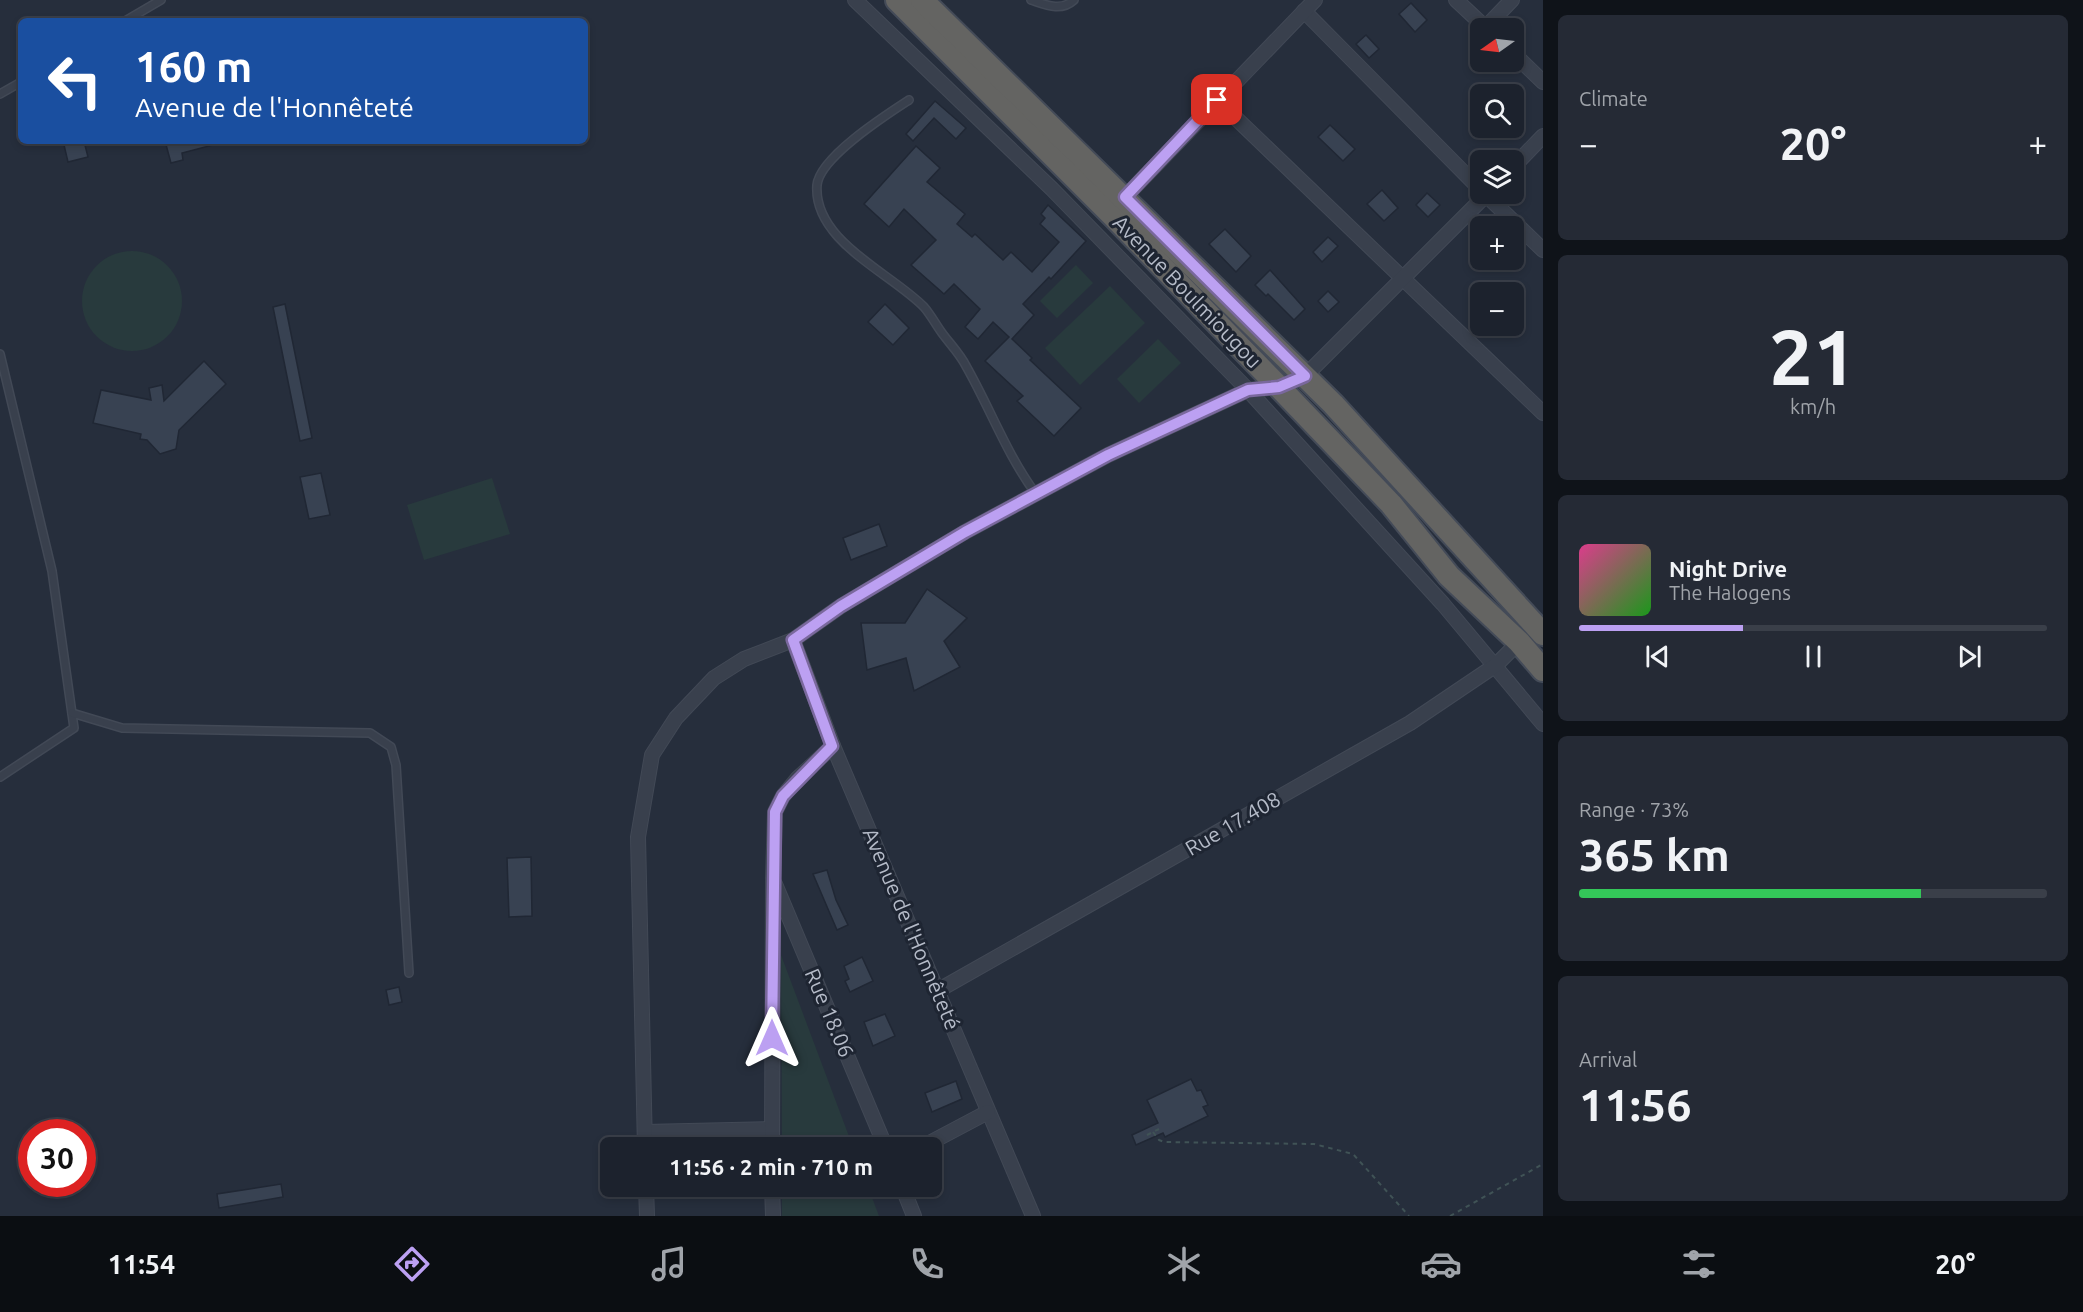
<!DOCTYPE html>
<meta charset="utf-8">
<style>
body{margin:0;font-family:Ubuntu,sans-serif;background:#252a35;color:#f1f3f6;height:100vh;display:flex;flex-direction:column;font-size:22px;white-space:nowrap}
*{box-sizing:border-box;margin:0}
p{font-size:20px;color:#a0a4aa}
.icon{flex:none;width:33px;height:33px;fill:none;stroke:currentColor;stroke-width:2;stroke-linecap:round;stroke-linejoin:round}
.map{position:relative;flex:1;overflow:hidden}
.side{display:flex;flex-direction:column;gap:15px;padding:15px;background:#0f1319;width:540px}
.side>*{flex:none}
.hud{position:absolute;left:18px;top:18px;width:570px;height:126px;border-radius:9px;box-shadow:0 3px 9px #0003,0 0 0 2px #3a3f49;background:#1a4fa0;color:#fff;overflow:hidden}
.needle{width:39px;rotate:256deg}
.tools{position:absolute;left:1470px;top:18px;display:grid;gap:12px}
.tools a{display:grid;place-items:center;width:54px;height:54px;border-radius:9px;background:#1c222d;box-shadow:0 3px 9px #0003,0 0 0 2px #3a3f49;font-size:30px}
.speed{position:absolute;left:18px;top:1119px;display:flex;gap:12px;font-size:30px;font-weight:700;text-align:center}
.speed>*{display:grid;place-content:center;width:78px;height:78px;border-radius:50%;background:#1c222d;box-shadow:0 3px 9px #0003,0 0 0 2px #3a3f49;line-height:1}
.speed .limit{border:9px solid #d22;background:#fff;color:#111}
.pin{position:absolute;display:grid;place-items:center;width:51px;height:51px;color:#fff;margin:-26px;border-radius:12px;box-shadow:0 3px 9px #0006}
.me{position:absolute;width:66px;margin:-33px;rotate:0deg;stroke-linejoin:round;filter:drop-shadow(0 0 4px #0008)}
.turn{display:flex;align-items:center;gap:21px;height:126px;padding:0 18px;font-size:27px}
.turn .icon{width:78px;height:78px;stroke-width:2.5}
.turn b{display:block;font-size:42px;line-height:51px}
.big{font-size:45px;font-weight:700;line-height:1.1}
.side .card{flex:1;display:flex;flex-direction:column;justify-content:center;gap:9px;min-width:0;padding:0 21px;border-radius:9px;background:#252a35}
.side .dial{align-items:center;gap:0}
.dial b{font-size:78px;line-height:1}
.song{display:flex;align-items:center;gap:18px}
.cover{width:72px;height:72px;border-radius:9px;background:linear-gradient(135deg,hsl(330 70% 55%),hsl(120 70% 35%))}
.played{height:6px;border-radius:3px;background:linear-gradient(90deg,#bca0f2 35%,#3a3f49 35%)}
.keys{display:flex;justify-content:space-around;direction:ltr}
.heat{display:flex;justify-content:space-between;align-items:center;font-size:33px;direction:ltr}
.charge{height:9px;border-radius:4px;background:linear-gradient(90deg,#34c759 73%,#3a3f49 0)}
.trip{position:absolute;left:600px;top:1137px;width:342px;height:60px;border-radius:9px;background:#1c222d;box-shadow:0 3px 9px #0003,0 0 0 2px #3a3f49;font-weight:700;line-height:60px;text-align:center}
.dock{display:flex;height:96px;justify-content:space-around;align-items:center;background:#0b0e12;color:#a0a4aa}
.dock .icon{width:42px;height:42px}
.dock .active{color:#bca0f2}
.dock b{font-size:27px;color:#f1f3f6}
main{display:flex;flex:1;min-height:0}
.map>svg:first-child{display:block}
.green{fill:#283a3d}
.building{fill:#384252;stroke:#202734;stroke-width:1.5}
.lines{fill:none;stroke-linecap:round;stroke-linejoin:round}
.service-casing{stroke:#424956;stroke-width:10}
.minor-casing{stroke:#424956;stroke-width:16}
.trunk-casing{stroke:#444b58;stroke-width:26}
.path{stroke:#405356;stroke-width:2;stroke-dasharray:4.5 4.5;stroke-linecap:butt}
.service{stroke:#39404d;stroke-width:7}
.minor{stroke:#39404d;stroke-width:14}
.trunk{stroke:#646462;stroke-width:22}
.route-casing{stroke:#7a689d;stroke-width:15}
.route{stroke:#bca0f2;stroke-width:10}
.labels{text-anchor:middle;stroke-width:6;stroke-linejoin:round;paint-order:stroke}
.street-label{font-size:21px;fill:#b5bbc8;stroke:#1e2532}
</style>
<main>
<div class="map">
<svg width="1543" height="1216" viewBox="0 0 1543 1216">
<rect width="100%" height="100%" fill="#262e3c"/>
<g class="green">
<circle cx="132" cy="301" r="50"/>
<path d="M1076,265L1093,283L1057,318L1040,301Z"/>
<path d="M1110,286L1145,323L1080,385L1045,348Z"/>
<path d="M1158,339L1181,363L1139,403L1117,379Z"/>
<path d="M492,478L510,534L424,560L407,505Z"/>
<path d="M781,955L853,1147H782Z"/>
<path d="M782,1187H868L879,1216H782Z"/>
</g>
<g class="building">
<path d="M1411,3L1427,20L1415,32L1399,14Z"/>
<path d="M1366,35L1379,49L1369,58L1356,44Z"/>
<path d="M935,101L966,128L956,139L934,118L913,141L906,134Z"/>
<path d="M1330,125L1355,149L1343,161L1318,137Z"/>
<path d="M84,141L88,157L68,162L64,145Z"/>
<path d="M165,141H213V145L182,153L183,160L171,163Z"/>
<path d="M916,146L940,168L927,182L965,214L957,224L972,237L975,234L1003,260L1011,252L1032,272L1059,242L1040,224L1045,218L1041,214L1048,205L1086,241L1051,279L1049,277L1023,304L1034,315L1012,339L1032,358L1030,360L1081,408L1054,436L1017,401L1023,396L985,361L1009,337L993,322L978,339L965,327L980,309L954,284L944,294L911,265L936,240L904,209L889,227L864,204Z"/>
<path d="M1382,190L1398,208L1384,221L1367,204Z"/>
<path d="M1427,193L1440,205L1428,217L1416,205Z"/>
<path d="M1225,229L1251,256L1236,272L1209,244Z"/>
<path d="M1328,237L1338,246L1322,262L1313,252Z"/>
<path d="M1270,270L1305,309L1294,320L1268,294L1266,296L1255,285Z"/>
<path d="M1328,291L1339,302L1328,312L1318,301Z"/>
<path d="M285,304L312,438L300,441L273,307Z"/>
<path d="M885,304L909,328L893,345L868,322Z"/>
<path d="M204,361L226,384L179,430L176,449L160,454L147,440L140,439L141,434L93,423L101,390L151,400L149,388L162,385L164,401Z"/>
<path d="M321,473L330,515L309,519L300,477Z"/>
<path d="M879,524L887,546L851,560L843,538Z"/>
<path d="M927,589L967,618L944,641L960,667L914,691L906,658L867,670L861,623H905Z"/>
<path d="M531,857L532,916L509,917L507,858Z"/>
<path d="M827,870L836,900L848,925L837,930L813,874Z"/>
<path d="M862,957L873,981L850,992L845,981L849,979L844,966Z"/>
<path d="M399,987L402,1002L389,1005L386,990Z"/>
<path d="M885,1014L895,1036L873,1046L864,1022Z"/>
<path d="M1191,1079L1197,1091L1201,1090L1208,1105L1203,1107L1208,1116L1165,1137L1163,1133L1136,1145L1132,1135L1158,1123L1147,1100Z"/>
<path d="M956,1081L962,1099L932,1112L925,1093Z"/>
<path d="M281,1184L283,1197L219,1208L217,1194Z"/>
</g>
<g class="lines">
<g class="service-casing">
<g id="service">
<path d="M1031,0C1046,5 1061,12 1074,0"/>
<path d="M125,21L161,0"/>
<path d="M0,94L21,82"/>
<path d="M909,100C886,115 820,157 817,185C813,241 891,273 924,307C931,315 936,325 942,333C950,344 960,354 966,366C990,408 1007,455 1036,494"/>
<path d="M0,354L52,571L74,728L0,777"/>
<path d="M72,713L122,728L370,733L391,747L396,765L409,973"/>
</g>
</g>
<g class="minor-casing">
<g id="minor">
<path d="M855,0L1052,189L1248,390L1443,604L1543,724"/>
<path d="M1456,0L1486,28"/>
<path d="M1304,11L1480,189"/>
<path d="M1485,28L1512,0"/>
<path d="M1514,54L1543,82"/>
<path d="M1217,100L1543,413"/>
<path d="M1514,166L1543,136"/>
<path d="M1485,194L1543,250"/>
<path d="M1125,197L1315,0"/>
<path d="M793,640L833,746L1033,1216"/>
<path d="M775,884L886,1148"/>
<path d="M937,991L1410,723L1496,665L1519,642"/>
<path d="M645,1132L771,1129"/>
<path d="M645,1148L638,837L652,755L676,718L714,678L744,659L793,640L841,606L965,532L1108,455L1248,390L1279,387L1305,376L1487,194"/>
<path d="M772,1148L773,878L775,812L783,796L797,779L833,746"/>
<path d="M920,1148L988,1112"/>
<path d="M646,1186L647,1216"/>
<path d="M772,1186L773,1216"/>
<path d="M902,1186L914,1216"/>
</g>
</g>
<g class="trunk-casing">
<g id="trunk">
<path d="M897,0L1114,217L1279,387L1391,504L1449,576L1519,642L1543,670"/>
<path d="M922,0L1333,404L1543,634"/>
</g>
</g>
<g class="path">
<path d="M1153,1132L1159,1140L1164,1142L1314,1144L1353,1154L1409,1216"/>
<path d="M1147,1135L1159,1129"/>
<path d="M1450,1216L1543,1164"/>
</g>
<use href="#service" class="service"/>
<use href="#minor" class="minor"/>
<use href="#trunk" class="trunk"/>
</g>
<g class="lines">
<g class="route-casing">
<path id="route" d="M772,1038L775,812L783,796L832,746L793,640L841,606L965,532L1108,455L1248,390L1279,387L1305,376L1125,197L1217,100"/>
</g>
<use href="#route" class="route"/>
</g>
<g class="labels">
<g class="street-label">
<text transform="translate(1187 292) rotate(46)" y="7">Avenue Boulmiougou</text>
<text transform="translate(1233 824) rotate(-30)" y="7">Rue 17.408</text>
<text transform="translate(911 929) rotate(67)" y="7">Avenue de l'Honnêteté</text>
<text transform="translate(829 1013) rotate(67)" y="7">Rue 18.06</text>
</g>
</g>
</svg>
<div class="tools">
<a><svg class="needle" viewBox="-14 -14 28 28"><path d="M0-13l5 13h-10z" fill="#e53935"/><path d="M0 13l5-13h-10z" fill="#a0a4aa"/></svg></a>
<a><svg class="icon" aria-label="search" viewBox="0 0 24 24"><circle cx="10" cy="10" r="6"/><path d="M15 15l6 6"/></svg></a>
<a><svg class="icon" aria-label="layers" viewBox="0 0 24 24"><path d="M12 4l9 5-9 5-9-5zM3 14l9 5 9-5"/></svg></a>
<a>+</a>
<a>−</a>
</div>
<div class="speed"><div class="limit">30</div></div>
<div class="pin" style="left:1217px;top:100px;background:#d93025"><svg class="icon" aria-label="arrive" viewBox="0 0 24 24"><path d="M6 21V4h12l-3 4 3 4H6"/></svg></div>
<svg class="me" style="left:772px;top:1038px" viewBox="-20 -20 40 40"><path d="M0-17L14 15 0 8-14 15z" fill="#bca0f2" stroke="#fff" stroke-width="4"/></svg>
<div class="trip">11:56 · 2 min · 710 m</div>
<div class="hud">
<div class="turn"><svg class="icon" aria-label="left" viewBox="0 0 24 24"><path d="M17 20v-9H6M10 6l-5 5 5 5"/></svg><div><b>160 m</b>Avenue de l'Honnêteté</div></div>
</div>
</div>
<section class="side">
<div class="card"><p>Climate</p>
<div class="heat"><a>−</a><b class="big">20°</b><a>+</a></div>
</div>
<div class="card dial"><b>21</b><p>km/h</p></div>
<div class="card">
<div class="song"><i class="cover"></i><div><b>Night Drive</b><p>The Halogens</p></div></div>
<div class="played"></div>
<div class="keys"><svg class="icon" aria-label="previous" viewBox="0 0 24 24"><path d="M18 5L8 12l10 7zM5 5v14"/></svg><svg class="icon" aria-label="pause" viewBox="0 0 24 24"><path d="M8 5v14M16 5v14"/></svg><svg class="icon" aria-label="next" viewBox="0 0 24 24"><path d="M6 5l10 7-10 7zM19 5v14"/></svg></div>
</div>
<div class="card"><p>Range · 73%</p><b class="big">365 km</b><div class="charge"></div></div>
<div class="card"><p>Arrival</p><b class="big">11:56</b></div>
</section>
</main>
<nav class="dock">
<b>11:54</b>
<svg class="icon active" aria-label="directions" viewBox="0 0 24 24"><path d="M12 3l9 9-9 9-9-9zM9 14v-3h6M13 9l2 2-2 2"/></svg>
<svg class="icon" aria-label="music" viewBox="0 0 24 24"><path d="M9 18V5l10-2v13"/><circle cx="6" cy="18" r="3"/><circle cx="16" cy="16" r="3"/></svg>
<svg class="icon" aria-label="phone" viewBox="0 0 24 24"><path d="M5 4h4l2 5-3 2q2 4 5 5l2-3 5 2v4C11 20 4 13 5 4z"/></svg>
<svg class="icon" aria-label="climate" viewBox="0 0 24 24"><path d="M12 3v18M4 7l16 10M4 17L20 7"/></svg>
<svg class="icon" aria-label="car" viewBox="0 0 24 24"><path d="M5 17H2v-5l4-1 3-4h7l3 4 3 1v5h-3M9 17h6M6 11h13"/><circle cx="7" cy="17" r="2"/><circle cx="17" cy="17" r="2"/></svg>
<svg class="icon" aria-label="filters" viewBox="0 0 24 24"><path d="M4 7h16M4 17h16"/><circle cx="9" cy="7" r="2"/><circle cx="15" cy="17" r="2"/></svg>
<b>20°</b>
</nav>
